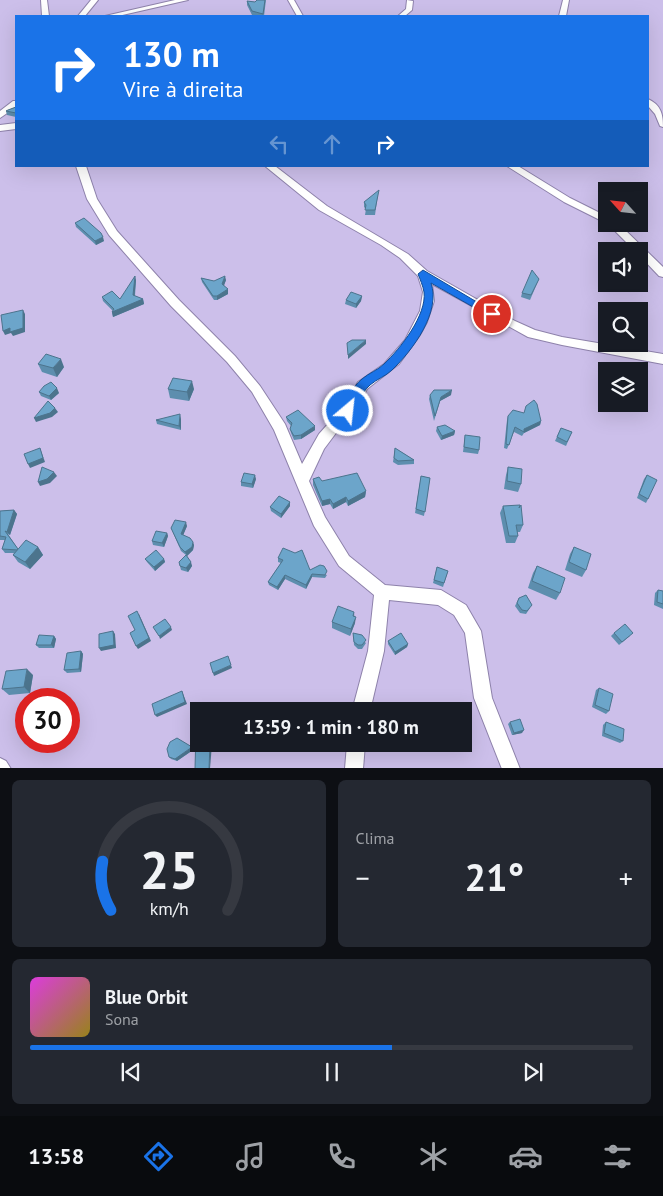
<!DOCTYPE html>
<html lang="pt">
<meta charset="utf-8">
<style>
body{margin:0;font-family:"PT Sans",sans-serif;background:#242831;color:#f1f3f6;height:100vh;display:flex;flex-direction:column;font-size:19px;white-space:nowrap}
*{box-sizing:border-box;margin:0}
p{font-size:16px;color:#9ea1a6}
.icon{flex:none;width:28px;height:28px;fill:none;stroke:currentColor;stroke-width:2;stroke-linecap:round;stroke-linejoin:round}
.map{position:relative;height:768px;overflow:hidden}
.details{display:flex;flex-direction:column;gap:12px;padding:12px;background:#0d0f14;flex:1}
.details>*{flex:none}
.top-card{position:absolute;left:15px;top:15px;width:634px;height:152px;border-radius:0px;box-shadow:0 5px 20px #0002;background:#1a73e8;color:#fff;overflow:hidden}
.needle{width:32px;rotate:297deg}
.tools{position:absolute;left:598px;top:182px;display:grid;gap:10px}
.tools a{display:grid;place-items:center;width:50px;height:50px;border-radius:0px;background:#171b24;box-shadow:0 5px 20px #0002;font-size:25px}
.speed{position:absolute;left:15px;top:688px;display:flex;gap:10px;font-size:25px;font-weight:700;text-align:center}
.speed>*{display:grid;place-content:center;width:65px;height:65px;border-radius:50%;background:#171b24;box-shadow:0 5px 20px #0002;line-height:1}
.speed .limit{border:8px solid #d22;background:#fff;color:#111}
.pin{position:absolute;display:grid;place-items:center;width:42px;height:42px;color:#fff;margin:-21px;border:2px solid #fff;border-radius:50%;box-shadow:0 1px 5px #0007}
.me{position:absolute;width:55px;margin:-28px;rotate:28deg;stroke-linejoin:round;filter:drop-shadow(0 0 4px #0008)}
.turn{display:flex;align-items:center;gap:18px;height:105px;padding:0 25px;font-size:22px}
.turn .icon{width:65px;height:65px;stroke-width:2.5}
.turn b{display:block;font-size:35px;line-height:42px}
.lanes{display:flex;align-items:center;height:48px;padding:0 25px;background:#0003;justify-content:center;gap:25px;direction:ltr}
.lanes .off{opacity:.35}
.big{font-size:38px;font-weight:700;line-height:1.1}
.details .tile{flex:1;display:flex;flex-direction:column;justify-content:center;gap:8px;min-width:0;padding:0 18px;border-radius:8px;background:#242831}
.details .dial{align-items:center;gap:0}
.dial svg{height:130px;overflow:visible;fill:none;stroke:#363941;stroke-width:7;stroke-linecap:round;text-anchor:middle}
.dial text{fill:#f1f3f6;stroke:none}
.song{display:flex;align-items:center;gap:15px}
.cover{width:60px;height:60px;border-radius:8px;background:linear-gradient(135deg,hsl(300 70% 55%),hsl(50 70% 35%))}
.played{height:5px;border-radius:2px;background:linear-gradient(90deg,#1a73e8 60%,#363941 60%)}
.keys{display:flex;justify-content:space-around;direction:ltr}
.heat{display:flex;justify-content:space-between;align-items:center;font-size:28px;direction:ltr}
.details .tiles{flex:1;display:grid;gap:12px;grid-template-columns:1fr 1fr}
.tile:last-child{grid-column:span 2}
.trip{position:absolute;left:190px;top:702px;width:282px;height:50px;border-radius:0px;background:#171b24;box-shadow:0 5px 20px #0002;font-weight:700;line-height:50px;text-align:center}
.dock{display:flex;height:80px;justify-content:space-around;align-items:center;background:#090b0e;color:#9ea1a6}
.dock .icon{width:35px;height:35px}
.dock .current{color:#1a73e8}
.dock b{font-size:22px;color:#f1f3f6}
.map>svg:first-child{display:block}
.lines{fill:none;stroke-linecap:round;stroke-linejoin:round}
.street-casing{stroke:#8e82ab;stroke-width:2}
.street{fill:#fff;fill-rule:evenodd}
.wall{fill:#5d8eae}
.shaded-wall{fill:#4c748d}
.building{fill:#6ca5ca;stroke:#4c748d}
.route{fill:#1a73e8;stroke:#114b97}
</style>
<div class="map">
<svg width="663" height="769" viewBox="0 0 663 769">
<rect width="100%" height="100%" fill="#ccbfea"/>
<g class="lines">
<g class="street-casing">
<g id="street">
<path d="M41,0H47L49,16H42Z"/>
<path d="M91,0H98L85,16H78Z"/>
<path d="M175,0H188L118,16H105Z"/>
<path d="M288,0H294L303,16H297Z"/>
<path d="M407,0L413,1L412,10L405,16H398L406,9Z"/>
<path d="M563,0H569L566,16H559Z"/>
<path d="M648,99C661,105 663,114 663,127L660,126L655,114L648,106Z"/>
<path d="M13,101H16V107L0,118V111Z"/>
<path d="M16,123V129L0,131V125Z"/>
<path d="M76,166H86L97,199L117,231L179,300L235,356L260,386L285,424L302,464L319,434L343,407L358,382L384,364L405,340L420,311L423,292L418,276L400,258L381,245L319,210L265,166H275L327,206L408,254L427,271L515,321L535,330L562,337L663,354V364L562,345L528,337L432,284L434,301L427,322L420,335L399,364L367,389L353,415L339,429L324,449L309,481L325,517L349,556L385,585L441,590L466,605L481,631L492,698L520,769H502L474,698L465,633L454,615L438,605L389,600L384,651L370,711H352L368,651L374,595L339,566L314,526L274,430L252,392L227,362L171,306L109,235L87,199Z"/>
<path d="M507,166H518L570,198L606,216V223L564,202Z"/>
<path d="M608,224H619L663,267V277L659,276L639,255V251H635Z"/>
<path d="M347,744H365L363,769H345Z"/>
<path d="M0,758L6,761L11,769H0Z"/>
</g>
</g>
<use href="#street" class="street"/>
</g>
<g class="wall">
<path d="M266,0L264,16H257L252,15L247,5V1L255,2Z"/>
<path d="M16,107V117L7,115L6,111Z"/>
<path d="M378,194L375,215H365L366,209L364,207V202Z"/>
<path d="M75,223L104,241L96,245L76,227Z"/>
<path d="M201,278L214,281L226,280L224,285L228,294L217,300H214L202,282Z"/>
<path d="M539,279L530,300L521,297L522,293Z"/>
<path d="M136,280L135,296L143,299L144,304L113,317L112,312L113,311L103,301L102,297L120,299Z"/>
<path d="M362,296L361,301L356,308L345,304L346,300Z"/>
<path d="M38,364L64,367L57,377L42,372Z"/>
<path d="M168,389H194L189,401L170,398Z"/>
<path d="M39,392L59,393L51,400L41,396Z"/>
<path d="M430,395H451L440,401L434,421L429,399Z"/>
<path d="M508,416L541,421L540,425L524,433L522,436L514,432L507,449L504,448L507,420Z"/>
<path d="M286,417L315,430L301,439L294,440L291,433L290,429L291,426L287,421Z"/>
<path d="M181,419V430L157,424L156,420Z"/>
<path d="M437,427L455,431L454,435L441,440L436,431Z"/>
<path d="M561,428L572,432L566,446L555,441Z"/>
<path d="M465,435L479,450L478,454L463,452Z"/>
<path d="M395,448L414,460V464L398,465L393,462Z"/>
<path d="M508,467L521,484L518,492L504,489L506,475Z"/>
<path d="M647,475L648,499L646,503L637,498L644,479Z"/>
<path d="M421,476L430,478L424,516L415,513Z"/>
<path d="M256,479L253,488L241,486V482Z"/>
<path d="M313,479L366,491L365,497L348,506L346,502L333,509L330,504L322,506L313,485Z"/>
<path d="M290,502V506L281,518L271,511L270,507Z"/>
<path d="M503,506L523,525L520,532H517L518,536L515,543H506L500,513Z"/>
<path d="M14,510L17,514L10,535L8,534L18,549L38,547L43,555L30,569L18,562L13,555L14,553H5L2,549L5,540H0V511Z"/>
<path d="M187,526L183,535L194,545L193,550L187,556L192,566L188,572L181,570L180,566L186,555L181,551L171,528Z"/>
<path d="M167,533L168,536L164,547L153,545L152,541Z"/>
<path d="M574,547L586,570L582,577L565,570L570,554Z"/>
<path d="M278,558L310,570L327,575L325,578L312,577L306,589L285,579L278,590L269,585L268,582L281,563L278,562Z"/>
<path d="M145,559H164L165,562L155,571L147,562Z"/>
<path d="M537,566L560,593L556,600L528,588L533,573Z"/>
<path d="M437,567L448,571L443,587L433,583Z"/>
<path d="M658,590L663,591V609L654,605L655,593Z"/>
<path d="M519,598L530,608L526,614L520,613L515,606Z"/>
<path d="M354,612L355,623L350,636L332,628V622Z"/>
<path d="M353,633L366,643L362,649H358L354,645Z"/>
<path d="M614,633L630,636L619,645L611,636Z"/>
<path d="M54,636L56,639L54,648H39L36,645Z"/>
<path d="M388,641L408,644L407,647L395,655L388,644Z"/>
<path d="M81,651L83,654L81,672L67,673L64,670Z"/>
<path d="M33,675L30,693L9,695L2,689Z"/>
<path d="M599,688L609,711L606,714L592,707L596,690Z"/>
<path d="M510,722L522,733L512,735L508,724Z"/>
<path d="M606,722L623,741L620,743L602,736L603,725Z"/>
<path d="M193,750L177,761L171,759L169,757Z"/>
</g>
<g class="shaded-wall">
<path d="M103,237L104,241L96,245L95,241Z"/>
<path d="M135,276L136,280L134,300L133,295Z"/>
<path d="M225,276L226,280L223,288L222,284Z"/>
<path d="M228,289V294L217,300V296Z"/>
<path d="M362,296L361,301L356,308V304Z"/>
<path d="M143,299L144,304L113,317L112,312Z"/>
<path d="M23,310L25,314V332L13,336L11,333L5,335L3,331Z"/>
<path d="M366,340V344L348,359V355Z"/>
<path d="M61,359L64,367L57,377L53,368Z"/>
<path d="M192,381L194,389L189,401L187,392Z"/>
<path d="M57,388L59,393L51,400L49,396Z"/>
<path d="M452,390L451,395L440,401L434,421L441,397Z"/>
<path d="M55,408L58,412L52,417L36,422L34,418Z"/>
<path d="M180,414L181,419V430L179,426Z"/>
<path d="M541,421L540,425L524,433V429Z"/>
<path d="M315,426V430L301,439V435Z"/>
<path d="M455,431L454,435L441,440L442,436Z"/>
<path d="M40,448L45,462L30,468L28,464Z"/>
<path d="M54,472L57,476L50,483L40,486L38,482Z"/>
<path d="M255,475L256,479L253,488L252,484Z"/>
<path d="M366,491L365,497L348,506V501Z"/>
<path d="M346,497V502L333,509V504Z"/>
<path d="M330,499V504L322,506V501Z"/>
<path d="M290,502V506L281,518V514Z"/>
<path d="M14,510L17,514L10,535L7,532Z"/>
<path d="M186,522L187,526L182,538L181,534Z"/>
<path d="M167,533L168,536L164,547L162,543Z"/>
<path d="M193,542L194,545L193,550L187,556L185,552Z"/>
<path d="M38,547L43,555L30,569L25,562Z"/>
<path d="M164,559L165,562L155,571L154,567Z"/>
<path d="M191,562L192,566L188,572L186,568Z"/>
<path d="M312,574V577L306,589V585Z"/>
<path d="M285,575V579L278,590L277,587Z"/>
<path d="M139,614L151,641L138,649L136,646Z"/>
<path d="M356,617L355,623L350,636L351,629Z"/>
<path d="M171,627L172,630L160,639L159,636Z"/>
<path d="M113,631L115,634L116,648L101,651L99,648Z"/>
<path d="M54,636L56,639L54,648L51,645Z"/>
<path d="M408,644L407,647L395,655V652Z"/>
<path d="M81,651L83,654L81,672L79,669Z"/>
<path d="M231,665L232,668L214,676L213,673Z"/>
<path d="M27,669L33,675L30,693L24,687Z"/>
<path d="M182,691L187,704L157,717L155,715Z"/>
<path d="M524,730L522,733L512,735L514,733Z"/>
<path d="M210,744H212L210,769H209Z"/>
<path d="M192,747L193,750L177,761L175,759Z"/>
</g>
<g class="building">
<path d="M257,0H265L263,14L252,11L247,1L255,2Z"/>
<path d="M16,107V113L6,111L8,110Z"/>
<path d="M379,190L375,210H365L366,205L364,202Z"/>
<path d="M84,218L101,233L103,237L95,241L75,223Z"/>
<path d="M532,270L539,279L531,295L522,293Z"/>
<path d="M135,276L133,295L143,299L112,312L114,309L102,297L112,291L120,299Z"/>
<path d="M225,276L222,284L228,289L217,296H213L201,278L214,281Z"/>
<path d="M351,292L362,296L356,304L346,300Z"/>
<path d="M23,310V328L10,332V328L3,331L1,315Z"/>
<path d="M352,340H366L348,355L347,343Z"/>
<path d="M46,354L61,359L53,368L38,364Z"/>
<path d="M614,364L625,369L624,371H611Z"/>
<path d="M173,378L192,381L187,392L168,389Z"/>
<path d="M51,382L57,388L49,396L39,392L44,386Z"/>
<path d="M434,390H452L441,397L435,416L430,395Z"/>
<path d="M534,400L537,404L541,421L524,429V432L515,427L509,445L506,444L508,416L513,410L524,413L526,406Z"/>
<path d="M48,401L55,408L50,413L34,418Z"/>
<path d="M298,410L315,426L301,435L294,436L290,429L292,423L286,417Z"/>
<path d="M180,414L179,426L156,420Z"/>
<path d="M445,425L455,431L442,436L437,427Z"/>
<path d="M561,428L572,432L567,442L557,437Z"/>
<path d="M465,435L480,437L479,450L464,447Z"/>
<path d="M40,448L43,458L28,464L24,454Z"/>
<path d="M395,448L414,460L398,461L394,458Z"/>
<path d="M42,467L54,472L47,479L38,482Z"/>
<path d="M508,467L522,469L521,484L507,481Z"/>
<path d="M244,473L255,475L252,484L241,482Z"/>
<path d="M357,473L366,491L348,501L346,497L333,504L330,499L322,501L313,479L319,477L322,481Z"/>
<path d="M647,475L657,480L648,499L639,494Z"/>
<path d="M421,476L430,478L425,512L416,509Z"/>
<path d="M279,496L290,502L281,514L270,507Z"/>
<path d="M520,505L519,508L521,505L523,525H516L518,536H509L503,506Z"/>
<path d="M14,510L7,532L5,531L18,549V550L2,549L6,537L0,536V511Z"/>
<path d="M175,520L186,522L181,534L190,538L193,542L192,547L185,552L180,547L171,528Z"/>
<path d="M156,531L167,533L162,543L152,541Z"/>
<path d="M26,540L38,547L25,562L13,555Z"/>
<path d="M574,547L591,554L586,570L569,562Z"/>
<path d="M283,548L295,553L302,550L310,570L320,565L324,566L327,571L325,575L312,574L306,585L285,575L277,587L268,582L283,560L278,558Z"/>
<path d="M156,550L164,559L154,567L145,559Z"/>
<path d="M186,555L191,562L186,568L180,566L179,562Z"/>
<path d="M537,566L565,578L560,593L532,581Z"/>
<path d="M437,567L448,571L444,583L434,580Z"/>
<path d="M658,590L663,591V604L657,602Z"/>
<path d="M526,595L532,605L527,611L522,610L517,603L519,598Z"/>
<path d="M338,606L354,612L353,616L356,617L351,629L332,622Z"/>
<path d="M137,611L149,638L136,646L130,633L135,630L128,616Z"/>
<path d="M165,619L171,627L159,636L153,627Z"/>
<path d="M625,624L633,633L622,642L614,633Z"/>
<path d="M113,631L114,645L99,648V634Z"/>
<path d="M353,633L362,635L366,640L362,645H358L354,642Z"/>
<path d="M401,633L408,644L395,652L388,641Z"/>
<path d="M39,635L54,636L51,645H36Z"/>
<path d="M81,651L79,669L64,670L67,653Z"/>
<path d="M228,656L231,665L213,673L210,663Z"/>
<path d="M27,669L24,687L2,689L6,671Z"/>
<path d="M599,688L613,694L609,711L595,705Z"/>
<path d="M182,691L185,702L155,715L152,704Z"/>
<path d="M520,719L524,730L514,733L510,722Z"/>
<path d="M606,722L624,729L623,741L604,733Z"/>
<path d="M196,731H199V744H210L209,769H195Z"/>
<path d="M177,738L192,747L175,759L169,757L167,749L170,742Z"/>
</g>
<path class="route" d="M423,270L497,314L492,317L489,316L431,283C441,312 413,350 392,370C386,376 377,379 370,385C361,393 357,405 352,415H343L342,411C347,400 352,387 362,379C369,373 378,370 384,364C400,349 427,315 424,292C423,286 420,279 418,274Z"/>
</svg>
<div class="tools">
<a><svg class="needle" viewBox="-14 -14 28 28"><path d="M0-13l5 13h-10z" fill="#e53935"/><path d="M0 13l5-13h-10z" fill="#9ea1a6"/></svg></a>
<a><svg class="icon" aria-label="sound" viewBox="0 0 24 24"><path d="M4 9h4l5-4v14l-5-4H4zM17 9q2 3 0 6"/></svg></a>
<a><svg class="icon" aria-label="search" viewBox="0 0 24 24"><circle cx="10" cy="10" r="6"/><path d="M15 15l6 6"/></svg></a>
<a><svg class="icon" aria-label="layers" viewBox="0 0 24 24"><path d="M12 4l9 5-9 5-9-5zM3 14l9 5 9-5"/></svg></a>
</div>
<div class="speed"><div class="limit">30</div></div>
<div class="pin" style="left:492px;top:314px;background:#d93025"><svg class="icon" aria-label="arrive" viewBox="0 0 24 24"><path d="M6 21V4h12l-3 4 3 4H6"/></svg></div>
<svg class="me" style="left:348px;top:411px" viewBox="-20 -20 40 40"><circle r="17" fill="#1a73e8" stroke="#fff" stroke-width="3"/><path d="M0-11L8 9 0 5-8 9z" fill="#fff"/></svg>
<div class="trip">13:59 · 1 min · 180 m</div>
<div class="top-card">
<div class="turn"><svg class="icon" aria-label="right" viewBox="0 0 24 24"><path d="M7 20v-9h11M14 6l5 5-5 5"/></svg><div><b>130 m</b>Vire à direita</div></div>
<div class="lanes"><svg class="icon off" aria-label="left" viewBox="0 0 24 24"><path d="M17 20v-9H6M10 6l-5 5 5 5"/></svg><svg class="icon off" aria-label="ahead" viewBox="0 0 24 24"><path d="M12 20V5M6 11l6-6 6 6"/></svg><svg class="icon" aria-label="right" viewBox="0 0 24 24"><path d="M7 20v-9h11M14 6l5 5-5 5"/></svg></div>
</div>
</div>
<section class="details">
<div class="tiles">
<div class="tile dial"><svg viewBox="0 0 100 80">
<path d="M14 69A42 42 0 1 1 86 69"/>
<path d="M14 69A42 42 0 0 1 9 39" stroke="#1a73e8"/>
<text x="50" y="56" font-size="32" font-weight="700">25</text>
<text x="50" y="72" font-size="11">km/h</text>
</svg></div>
<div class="tile"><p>Clima</p>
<div class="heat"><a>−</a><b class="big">21°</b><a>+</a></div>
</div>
<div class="tile">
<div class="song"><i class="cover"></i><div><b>Blue Orbit</b><p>Sona</p></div></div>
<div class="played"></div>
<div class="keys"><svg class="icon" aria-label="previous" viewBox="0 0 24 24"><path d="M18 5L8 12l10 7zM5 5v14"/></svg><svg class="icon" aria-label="pause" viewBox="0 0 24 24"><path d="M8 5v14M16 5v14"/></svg><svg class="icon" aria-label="next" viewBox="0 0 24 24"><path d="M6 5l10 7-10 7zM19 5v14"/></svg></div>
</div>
</div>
</section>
<nav class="dock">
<b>13:58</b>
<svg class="icon current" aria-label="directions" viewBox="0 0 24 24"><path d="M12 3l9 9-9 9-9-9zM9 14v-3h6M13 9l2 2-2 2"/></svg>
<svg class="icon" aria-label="music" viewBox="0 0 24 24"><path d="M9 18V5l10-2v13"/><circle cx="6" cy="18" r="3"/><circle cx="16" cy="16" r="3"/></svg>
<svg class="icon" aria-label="phone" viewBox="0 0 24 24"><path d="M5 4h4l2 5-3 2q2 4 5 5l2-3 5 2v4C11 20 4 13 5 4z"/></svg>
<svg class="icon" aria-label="climate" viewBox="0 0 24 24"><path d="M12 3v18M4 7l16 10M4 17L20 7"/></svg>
<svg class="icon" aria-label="car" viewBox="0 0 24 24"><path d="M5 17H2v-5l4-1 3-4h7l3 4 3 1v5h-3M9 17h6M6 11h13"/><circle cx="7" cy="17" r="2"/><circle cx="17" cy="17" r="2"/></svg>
<svg class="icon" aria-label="filters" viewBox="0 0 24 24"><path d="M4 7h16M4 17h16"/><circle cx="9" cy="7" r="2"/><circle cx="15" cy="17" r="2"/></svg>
</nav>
